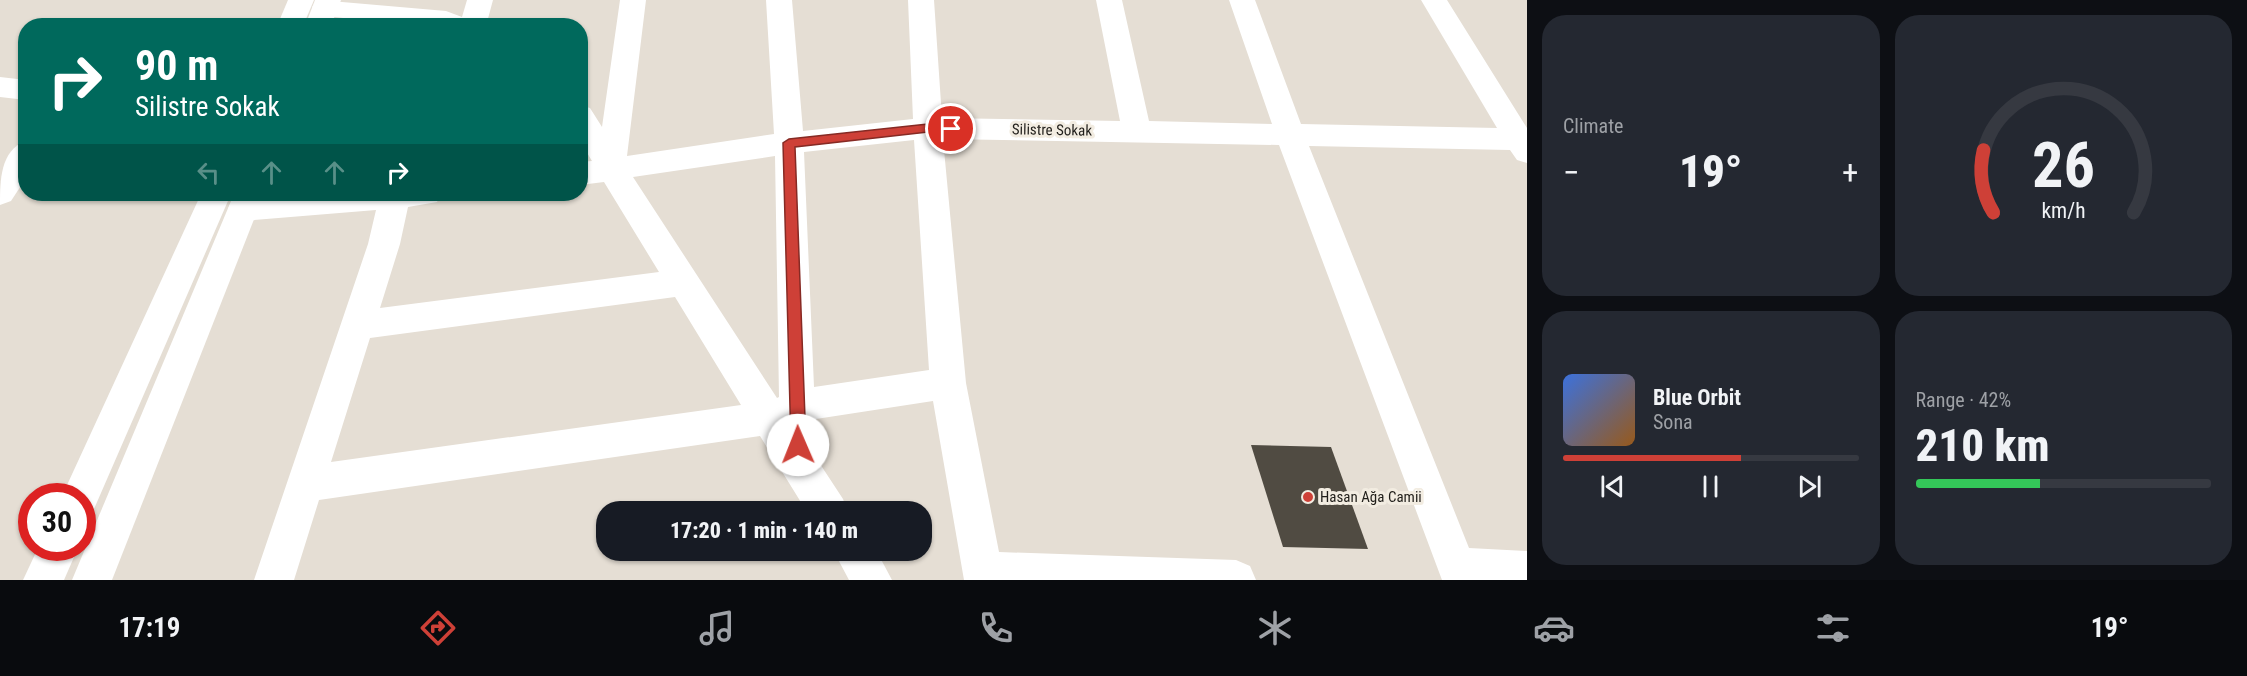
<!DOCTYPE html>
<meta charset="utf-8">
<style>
body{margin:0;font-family:"Roboto Condensed",sans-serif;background:#242831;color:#f1f3f6;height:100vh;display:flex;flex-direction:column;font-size:22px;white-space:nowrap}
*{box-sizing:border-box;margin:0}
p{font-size:20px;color:#9ea1a6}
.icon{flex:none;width:33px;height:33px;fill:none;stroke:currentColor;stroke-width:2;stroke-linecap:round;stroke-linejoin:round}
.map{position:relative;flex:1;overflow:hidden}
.side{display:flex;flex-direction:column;gap:15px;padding:15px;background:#0d0f14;width:720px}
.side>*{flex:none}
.guide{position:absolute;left:18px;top:18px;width:570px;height:183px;border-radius:24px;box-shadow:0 2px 4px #0004;background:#00695c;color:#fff;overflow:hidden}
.speed{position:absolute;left:18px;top:483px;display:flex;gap:12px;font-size:30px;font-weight:700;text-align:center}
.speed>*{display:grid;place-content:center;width:78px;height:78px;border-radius:50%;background:#171b24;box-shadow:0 2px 4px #0004;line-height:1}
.speed .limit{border:9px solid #d22;background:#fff;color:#111}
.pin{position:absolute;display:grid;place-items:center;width:51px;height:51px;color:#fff;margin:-26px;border:3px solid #fff;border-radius:50%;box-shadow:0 2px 6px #0007}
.me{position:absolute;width:66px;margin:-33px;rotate:359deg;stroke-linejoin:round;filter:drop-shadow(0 0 4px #0008)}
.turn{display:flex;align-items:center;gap:21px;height:126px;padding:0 18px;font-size:27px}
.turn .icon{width:78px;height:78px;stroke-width:2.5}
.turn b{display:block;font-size:42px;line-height:51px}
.lanes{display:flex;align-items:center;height:57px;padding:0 18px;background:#0003;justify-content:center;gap:30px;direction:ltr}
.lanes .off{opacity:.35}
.big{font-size:45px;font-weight:800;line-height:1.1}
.side .card{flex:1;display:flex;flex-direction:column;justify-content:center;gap:9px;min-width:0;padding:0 21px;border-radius:24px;background:#242831}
.side .dial{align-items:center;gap:0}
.dial svg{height:156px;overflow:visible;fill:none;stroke:#363941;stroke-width:7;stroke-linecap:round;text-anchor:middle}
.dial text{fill:#f1f3f6;stroke:none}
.song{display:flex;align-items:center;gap:18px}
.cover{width:72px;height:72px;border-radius:9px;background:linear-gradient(135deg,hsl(220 70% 55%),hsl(30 70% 35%))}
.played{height:6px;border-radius:3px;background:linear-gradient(90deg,#ce4037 60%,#363941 60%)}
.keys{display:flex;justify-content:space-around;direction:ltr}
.heat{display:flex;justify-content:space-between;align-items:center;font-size:33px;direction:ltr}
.charge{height:9px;border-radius:4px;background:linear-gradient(90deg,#34c759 42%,#363941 0)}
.side .tiles{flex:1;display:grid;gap:15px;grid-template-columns:repeat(2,1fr)}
.trip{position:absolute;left:596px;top:501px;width:336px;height:60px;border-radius:24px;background:#171b24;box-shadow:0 2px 4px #0004;font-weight:800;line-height:60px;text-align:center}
.menu{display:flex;height:96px;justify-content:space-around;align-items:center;background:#090b0e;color:#9ea1a6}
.menu .icon{width:42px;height:42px}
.menu .selected{color:#ce4037}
.menu b{font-size:27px;color:#f1f3f6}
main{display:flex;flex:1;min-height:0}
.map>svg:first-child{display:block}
.building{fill:#504b42}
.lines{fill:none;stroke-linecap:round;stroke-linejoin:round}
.minor{fill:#fff;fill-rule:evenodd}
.major{fill:#fff;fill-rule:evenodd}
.route{fill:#ce4037;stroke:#862a24;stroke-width:1.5}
.poi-dot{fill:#ce4037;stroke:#f2ece1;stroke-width:2}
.labels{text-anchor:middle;stroke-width:6;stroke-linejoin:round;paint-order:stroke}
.street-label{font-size:15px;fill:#201e1a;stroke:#f2ece1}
.poi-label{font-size:15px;fill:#201e1a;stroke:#f2ece1;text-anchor:start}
</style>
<main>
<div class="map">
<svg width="1527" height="580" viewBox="0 0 1527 580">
<rect width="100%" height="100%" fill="#e5ded4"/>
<path class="building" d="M1251,445L1331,447L1368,549L1283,547Z"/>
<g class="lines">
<g class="minor">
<path d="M319,0L446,11L462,17L467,0H493L486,26H416L325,16L316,13L312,7Z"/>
<path d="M620,0H646L627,156L774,134L766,0H792L803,131L913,119L908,0H934L942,118L1120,121L1096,0H1122L1149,121L1272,124L1229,0H1255L1301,124L1497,128L1421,0H1447L1527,128V163L1517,160L1510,150L1309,146L1469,548L1527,551V580H1442L1279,145L943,139L966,383L999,552L1236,560L1250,566L1256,580H964L933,401L816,419V427L811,439L805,441L843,499L848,512H807L760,436L319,500L294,580H254L368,244L376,210L243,221L232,218L228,209L232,200L243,197L284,194H441L437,202L408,207L400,244L380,308L659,272L604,182L580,185V162L592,161L580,141V105L590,108L602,127ZM914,140L929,370L814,387L804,152ZM775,156L779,397L777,398L633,177ZM675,297L741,405L331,462L370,338Z"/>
<path d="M0,77L26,80V100L0,97Z"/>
<path d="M26,141V178L11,201L0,205C0,181 0,150 26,141Z"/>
<path d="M833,550H876L892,580H849Z"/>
</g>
<g class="major">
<path d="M288,0H314L303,26H277Z"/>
<path d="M315,0H341L331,26H305Z"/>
<path d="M201,194H231L94,509L82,514V496H62Z"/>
<path d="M234,194H264L112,580H72Z"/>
<path d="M38,548H78L64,580H23Z"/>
</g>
</g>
<path class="route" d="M928,124H951L957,129L951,133L928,132L795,147L806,445L804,450L798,452L793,450L791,445L783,143L789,139Z"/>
<circle class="poi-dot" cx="1308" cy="497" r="6"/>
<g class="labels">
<g class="street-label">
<text transform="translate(1052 130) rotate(1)" y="5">Silistre Sokak</text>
</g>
<g class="poi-label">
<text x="1320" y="502">Hasan Ağa Camii</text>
</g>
</g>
</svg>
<div class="speed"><div class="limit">30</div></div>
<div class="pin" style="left:951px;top:129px;background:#d93025"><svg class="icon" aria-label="arrive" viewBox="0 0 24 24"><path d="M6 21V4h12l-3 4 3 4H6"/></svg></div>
<svg class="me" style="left:798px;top:445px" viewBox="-20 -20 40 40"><circle r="19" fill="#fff"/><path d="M0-13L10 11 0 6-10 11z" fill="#ce4037"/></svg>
<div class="trip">17:20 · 1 min · 140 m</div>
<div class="guide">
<div class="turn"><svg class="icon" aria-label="right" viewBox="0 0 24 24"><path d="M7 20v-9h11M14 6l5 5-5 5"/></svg><div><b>90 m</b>Silistre Sokak</div></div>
<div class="lanes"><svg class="icon off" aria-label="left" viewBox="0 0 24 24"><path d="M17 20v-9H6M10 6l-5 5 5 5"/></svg><svg class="icon off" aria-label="ahead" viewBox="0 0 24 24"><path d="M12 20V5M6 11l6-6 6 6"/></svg><svg class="icon off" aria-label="ahead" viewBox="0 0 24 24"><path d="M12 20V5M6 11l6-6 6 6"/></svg><svg class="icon" aria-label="right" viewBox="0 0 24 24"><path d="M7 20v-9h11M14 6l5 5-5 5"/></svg></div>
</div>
</div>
<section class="side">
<div class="tiles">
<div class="card"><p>Climate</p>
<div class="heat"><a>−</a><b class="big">19°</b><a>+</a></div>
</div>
<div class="card dial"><svg viewBox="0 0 100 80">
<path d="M14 69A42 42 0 1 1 86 69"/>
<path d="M14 69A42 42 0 0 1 9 37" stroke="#ce4037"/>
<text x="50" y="56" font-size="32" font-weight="700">26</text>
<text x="50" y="72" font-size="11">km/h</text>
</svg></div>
<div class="card">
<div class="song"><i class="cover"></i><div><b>Blue Orbit</b><p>Sona</p></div></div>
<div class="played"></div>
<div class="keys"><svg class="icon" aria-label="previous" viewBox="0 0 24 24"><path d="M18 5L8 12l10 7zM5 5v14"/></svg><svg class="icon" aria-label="pause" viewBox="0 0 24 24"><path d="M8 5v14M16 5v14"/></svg><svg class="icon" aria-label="next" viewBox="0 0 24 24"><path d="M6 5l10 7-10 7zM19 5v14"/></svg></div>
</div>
<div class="card"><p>Range · 42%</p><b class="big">210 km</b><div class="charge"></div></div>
</div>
</section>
</main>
<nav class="menu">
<b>17:19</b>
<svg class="icon selected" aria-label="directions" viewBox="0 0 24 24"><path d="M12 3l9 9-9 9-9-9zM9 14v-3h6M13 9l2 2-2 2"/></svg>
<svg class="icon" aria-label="music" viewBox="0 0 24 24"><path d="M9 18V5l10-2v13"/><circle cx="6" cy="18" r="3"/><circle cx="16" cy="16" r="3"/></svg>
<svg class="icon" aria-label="phone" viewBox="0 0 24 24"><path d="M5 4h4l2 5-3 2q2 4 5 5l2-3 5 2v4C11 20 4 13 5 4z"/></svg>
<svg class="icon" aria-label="climate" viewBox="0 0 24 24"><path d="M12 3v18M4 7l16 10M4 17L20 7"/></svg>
<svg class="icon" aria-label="car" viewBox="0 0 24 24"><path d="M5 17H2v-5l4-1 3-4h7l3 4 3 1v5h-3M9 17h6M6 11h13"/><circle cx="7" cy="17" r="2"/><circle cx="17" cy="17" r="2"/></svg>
<svg class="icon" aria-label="filters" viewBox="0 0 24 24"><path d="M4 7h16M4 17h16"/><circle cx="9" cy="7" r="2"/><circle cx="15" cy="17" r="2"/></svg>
<b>19°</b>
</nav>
